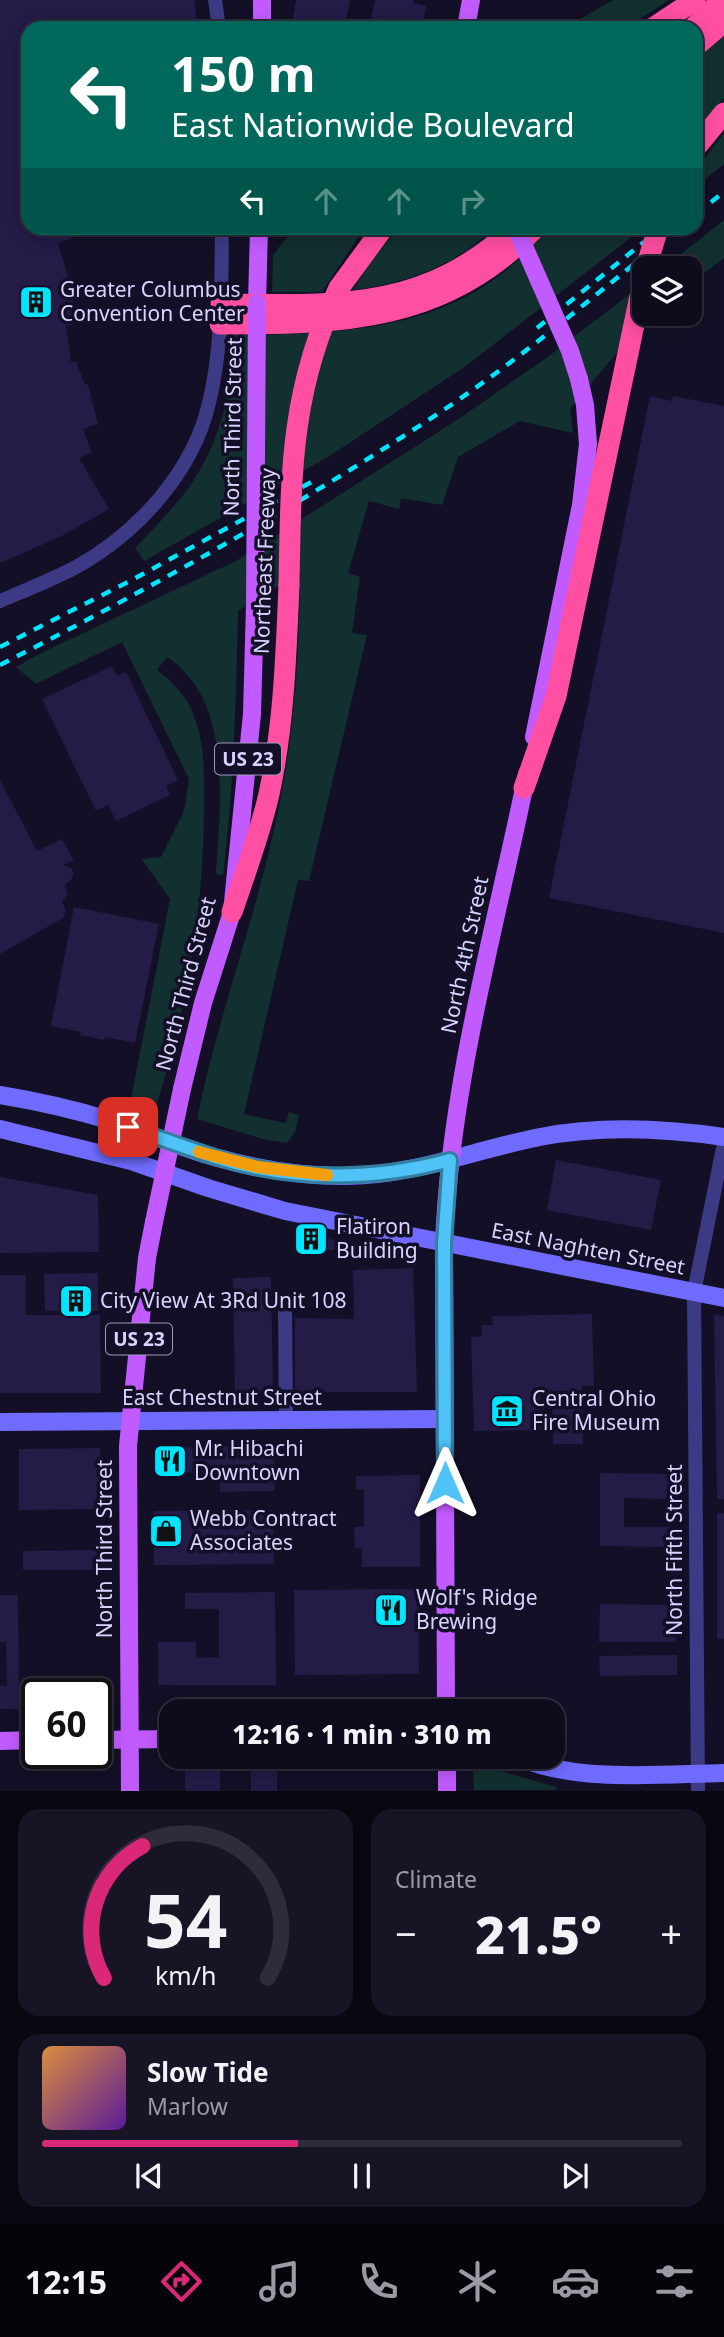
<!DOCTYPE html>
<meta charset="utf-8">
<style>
body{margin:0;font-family:"Noto Sans",sans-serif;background:#171425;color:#f1f3f6;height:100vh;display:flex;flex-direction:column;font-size:26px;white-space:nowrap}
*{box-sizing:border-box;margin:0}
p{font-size:23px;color:#9b9ba3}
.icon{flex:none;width:38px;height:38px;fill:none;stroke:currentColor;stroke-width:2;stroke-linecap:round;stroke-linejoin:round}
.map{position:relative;height:1791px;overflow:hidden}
.details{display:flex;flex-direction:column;gap:18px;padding:18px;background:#08060f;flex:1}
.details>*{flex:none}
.banner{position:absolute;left:21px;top:21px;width:682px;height:214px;border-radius:21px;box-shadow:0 4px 18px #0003,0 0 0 2px #2e2b3b;background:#00695c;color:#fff;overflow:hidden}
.tools{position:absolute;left:632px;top:256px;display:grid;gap:14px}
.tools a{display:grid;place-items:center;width:70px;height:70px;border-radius:14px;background:#0e0b1c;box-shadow:0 4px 18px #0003,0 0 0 2px #2e2b3b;font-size:35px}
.speed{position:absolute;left:21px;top:1678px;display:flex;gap:14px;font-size:35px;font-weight:700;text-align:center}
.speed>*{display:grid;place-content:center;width:91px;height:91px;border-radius:50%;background:#0e0b1c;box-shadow:0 4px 18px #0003,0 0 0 2px #2e2b3b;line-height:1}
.speed .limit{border:4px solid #111;border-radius:10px;background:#fff;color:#111}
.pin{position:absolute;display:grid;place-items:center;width:60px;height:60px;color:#fff;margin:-30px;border-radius:14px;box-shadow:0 4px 10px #0006}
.me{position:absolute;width:77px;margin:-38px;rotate:0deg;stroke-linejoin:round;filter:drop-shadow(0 0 5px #0008)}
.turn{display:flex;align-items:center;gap:24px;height:147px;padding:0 35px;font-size:32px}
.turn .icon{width:91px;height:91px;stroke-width:2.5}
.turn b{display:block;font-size:49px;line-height:60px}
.lanes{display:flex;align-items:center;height:66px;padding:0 35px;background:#0003;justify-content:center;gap:35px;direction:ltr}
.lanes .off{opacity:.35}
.big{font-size:52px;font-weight:800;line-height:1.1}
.details .tile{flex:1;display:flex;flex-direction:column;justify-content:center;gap:10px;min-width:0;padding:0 24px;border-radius:21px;background:#171425}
.details .dial{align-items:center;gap:0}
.dial svg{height:182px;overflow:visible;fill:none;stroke:#2e2b3b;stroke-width:7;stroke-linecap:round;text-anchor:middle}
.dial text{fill:#f1f3f6;stroke:none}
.song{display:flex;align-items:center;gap:21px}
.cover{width:84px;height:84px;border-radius:10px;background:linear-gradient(135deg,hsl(30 70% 55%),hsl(270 70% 35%))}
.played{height:7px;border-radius:4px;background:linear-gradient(90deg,#db2777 40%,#2e2b3b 40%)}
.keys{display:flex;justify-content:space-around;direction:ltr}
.heat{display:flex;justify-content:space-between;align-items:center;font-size:38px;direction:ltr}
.details .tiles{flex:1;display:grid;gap:18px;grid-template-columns:1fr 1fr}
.tile:last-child{grid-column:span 2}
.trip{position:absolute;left:159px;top:1699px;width:406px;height:70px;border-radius:21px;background:#0e0b1c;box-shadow:0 4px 18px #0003,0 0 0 2px #2e2b3b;font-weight:800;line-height:70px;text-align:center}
.dock{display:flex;height:112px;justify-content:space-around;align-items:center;background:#06040b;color:#9b9ba3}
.dock .icon{width:49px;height:49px}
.dock .current{color:#db2777}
.dock b{font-size:32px;color:#f1f3f6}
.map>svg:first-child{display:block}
.green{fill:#12302f}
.building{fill:#241b47}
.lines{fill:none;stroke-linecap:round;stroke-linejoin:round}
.street{stroke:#3d3a85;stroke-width:14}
.secondary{stroke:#6f6bff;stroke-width:18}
.primary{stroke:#c25bff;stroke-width:18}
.highway{stroke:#ff4fa3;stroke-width:21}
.rail{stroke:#00e5ff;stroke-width:4.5;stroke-dasharray:10 9;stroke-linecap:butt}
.primary-bridge{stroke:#c25bff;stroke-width:18}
.highway-bridge{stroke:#ff4fa3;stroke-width:21}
.route-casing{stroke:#337fa1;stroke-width:18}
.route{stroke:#4fc3f7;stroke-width:12}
.slow{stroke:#f59e0b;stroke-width:12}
.labels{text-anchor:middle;stroke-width:7;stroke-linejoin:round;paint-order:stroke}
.shield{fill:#130f26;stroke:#9e99be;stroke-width:2}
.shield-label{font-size:19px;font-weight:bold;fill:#d9d4ff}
.poi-label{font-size:21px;fill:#d9d4ff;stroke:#130f26;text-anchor:start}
.street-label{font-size:21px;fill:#d9d4ff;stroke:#130f26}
</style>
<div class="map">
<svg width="724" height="1791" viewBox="0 0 724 1791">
<rect width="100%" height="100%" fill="#130f26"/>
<g class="green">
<path d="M613,0H669L626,28H564Z"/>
<path d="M724,36V98L697,130V60Z"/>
<path d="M724,133V164L697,186C696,164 712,150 724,133Z"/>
<path d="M724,220V258L690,284V268H663Z"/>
<path d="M294,228H364L322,292H272L273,255Z"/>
<path d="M399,228H494C456,265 406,284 353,290L370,262Z"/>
<path d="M549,228H643L466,366L328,457L144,561L135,548C155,527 176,506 192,483C219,443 231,392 237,345L229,344L230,335C323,334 421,334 499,276C518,262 533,245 549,228Z"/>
<path d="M644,283V313H650L570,409L573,433L520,421L458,457L442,505L401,498L399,509L369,501L348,573L360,577L352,633L367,635L309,881L298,880L244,1114L286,1123L289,1112L299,1115L295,1132L287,1143L263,1139L197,1119C218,1015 257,915 278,811C295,733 299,654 300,574L238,611C236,700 234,787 223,875L216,874C220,805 234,701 167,657L157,670C175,683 188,698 195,719C205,745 204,776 204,803C204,906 188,1009 156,1106L131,1099L170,899L142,859L161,857L184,811L189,779L122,642L36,684L16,667L41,653L236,561L457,420L549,356Z"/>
<path d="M473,1763L556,1787V1790H474Z"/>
</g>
<g class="building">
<path d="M0,0H194L198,28H28V228H70L73,238L58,243L69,280H73V325L66,326L71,362L76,361L85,385L88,384L98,424L83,429L92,453L79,458L109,509L60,537L0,563Z"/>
<path d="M296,0H350L344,28H298L299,25L292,23Z"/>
<path d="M375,0H413V3L426,6L422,28H369Z"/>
<path d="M650,396L672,401L673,396L724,406V933L549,898Z"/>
<path d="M112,666L117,676L126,672L178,780L166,786L170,795L116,821L108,805L96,811L42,699Z"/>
<path d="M0,780L37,851L62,839L74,860L63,865L71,868L74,873L71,880L65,885L68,894L62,901L66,911L63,918L0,954Z"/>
<path d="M74,907L159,924L135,1043L105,1037L104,1040L80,1035L81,1032L51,1026Z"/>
<path d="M556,1160L661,1180L651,1230L547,1210Z"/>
<path d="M0,1177L98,1195L99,1252L0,1253Z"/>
<path d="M294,1233L363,1245V1250H294Z"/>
<path d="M413,1268L417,1392H295V1318L354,1319L353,1270Z"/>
<path d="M98,1273V1311H45L44,1274Z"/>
<path d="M0,1275H26V1315H100L101,1393H0Z"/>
<path d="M271,1277L273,1392H235L233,1278Z"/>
<path d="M592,1314L594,1386H582L583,1444H553L552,1391H540L541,1430L474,1431L471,1337L482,1336V1325H493L492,1316Z"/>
<path d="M714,1314L724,1316V1499H717Z"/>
<path d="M274,1446L275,1491L220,1492V1472L159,1473L158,1448Z"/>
<path d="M100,1448V1509L19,1510V1449Z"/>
<path d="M600,1473L672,1474V1499L624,1498V1527H677V1547L600,1546Z"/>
<path d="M420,1475V1567H362V1548H355L354,1527L364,1526V1489H356V1476Z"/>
<path d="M273,1510L274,1564L154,1565V1511Z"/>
<rect x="717" y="1513" width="7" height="126"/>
<path d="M100,1550L101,1570H23V1551Z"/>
<path d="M415,1589H418L419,1674L295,1675L294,1590Z"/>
<path d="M275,1592L276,1685H158V1642H196V1658L219,1657V1609H185V1593Z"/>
<path d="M0,1595H18L19,1709H0V1686H7L6,1642H0Z"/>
<path d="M600,1604L677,1605L676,1642H599Z"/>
<path d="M677,1655V1675L600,1676L599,1656Z"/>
<rect x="251" y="1765" width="26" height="26"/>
<path d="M185,1766H220V1791H188L185,1789Z"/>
</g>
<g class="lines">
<g class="street">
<path d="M215,0L219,28"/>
<path d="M0,601C26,590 54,579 78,566C138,532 193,472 209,403C223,346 221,286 222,228"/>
<path d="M285,1307L286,1420"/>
<path d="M698,1791L694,1292L724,1143"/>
</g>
<g class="secondary">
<path d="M0,1095C36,1101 73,1109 108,1120C145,1132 181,1148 218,1158C258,1169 302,1176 344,1176C412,1176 474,1150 540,1137C601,1125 663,1128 724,1137"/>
<path d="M0,1129L131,1161L208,1188L285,1211L724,1298"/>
<path d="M0,1422L444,1419"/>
<path d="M518,1757C576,1783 661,1774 724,1773"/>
</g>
<g class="primary">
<path d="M262,28V0"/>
<path d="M466,28L471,0"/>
<path d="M257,303L259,228"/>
<path d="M534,737L581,505L588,444L585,405L579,379"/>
<path d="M182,1089L203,1003L232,912L252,714L255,605"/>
<path d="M446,1712L444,1244C450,1085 495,930 527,774"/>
<path d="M96,1740L172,1739"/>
<path d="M0,1741L37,1740"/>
<path d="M447,1757V1791"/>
<path d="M130,1791L128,1446L147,1258L154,1222"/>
</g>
<g class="highway">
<path d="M653,28L695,0"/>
<path d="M693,28L722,0"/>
<path d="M696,46L724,22"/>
<path d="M696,147L724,113"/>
<path d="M339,288L383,228"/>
<path d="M221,304C336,305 423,312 514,228"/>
<path d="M220,324C341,324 446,322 535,228"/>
<path d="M524,788L556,696L644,277"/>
<path d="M232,912C245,873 260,834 269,794C284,725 286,655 289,585"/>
</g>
<g class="rail">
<path d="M696,214L724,192"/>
<path d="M537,328L644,242"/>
<path d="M0,647L130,581L315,480"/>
<path d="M0,665C153,587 302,504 445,409C527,354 602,289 679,228"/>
</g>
<g class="primary-bridge">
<path d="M516,228L570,351L579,379"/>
<path d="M255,605L257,303"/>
<path d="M154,1222L182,1089"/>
</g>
<g class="highway-bridge">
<path d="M646,268L658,228"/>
<path d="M289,585C291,474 290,390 339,288"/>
</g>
</g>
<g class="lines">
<g class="route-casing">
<path id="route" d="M128,1127C157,1137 186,1148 215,1157C291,1181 374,1181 450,1160L444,1244L445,1483"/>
</g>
<use href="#route" class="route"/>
<path class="slow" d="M199,1152L258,1167L327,1175"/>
</g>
<defs>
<g id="building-square" transform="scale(1.75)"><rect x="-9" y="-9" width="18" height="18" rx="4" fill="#00e5ff" stroke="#130f26"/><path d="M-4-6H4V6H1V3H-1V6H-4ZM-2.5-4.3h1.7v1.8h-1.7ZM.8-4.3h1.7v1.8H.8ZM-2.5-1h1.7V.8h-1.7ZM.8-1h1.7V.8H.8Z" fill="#111"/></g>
<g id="museum-square" transform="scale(1.75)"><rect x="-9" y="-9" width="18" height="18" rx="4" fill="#00e5ff" stroke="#130f26"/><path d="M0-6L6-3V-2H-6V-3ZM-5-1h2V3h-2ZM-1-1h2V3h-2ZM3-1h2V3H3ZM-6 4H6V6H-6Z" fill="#111"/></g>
<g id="restaurant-square" transform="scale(1.75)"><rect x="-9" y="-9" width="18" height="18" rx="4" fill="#00e5ff" stroke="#130f26"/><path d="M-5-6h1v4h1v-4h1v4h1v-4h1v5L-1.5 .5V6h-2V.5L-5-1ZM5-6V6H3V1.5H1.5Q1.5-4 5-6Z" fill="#111"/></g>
<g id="shop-square" transform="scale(1.75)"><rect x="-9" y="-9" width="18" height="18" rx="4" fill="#00e5ff" stroke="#130f26"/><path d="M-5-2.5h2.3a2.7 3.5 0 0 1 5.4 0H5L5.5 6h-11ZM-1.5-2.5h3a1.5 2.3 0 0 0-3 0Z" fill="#111"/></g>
</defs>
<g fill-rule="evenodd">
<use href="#building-square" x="36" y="302"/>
<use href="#building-square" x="311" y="1239"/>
<use href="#building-square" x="76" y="1301"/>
<use href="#museum-square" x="507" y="1411"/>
<use href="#restaurant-square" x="170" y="1461"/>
<use href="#shop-square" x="166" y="1531"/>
<use href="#restaurant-square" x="391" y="1610"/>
</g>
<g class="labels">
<g class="shield">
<rect x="215" y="743.5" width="66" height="31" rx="5"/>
<rect x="106" y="1323.5" width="66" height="31" rx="5"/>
</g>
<g class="shield-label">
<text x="248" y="766">US 23</text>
<text x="139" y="1346">US 23</text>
</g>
<g class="poi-label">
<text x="60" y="297">Greater Columbus<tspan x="60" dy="24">Convention Center</tspan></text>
<text x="336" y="1234">Flatiron<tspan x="336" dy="24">Building</tspan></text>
<text x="100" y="1308">City View At 3Rd Unit 108</text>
<text x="532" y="1406">Central Ohio<tspan x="532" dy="24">Fire Museum</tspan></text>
<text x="194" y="1456">Mr. Hibachi<tspan x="194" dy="24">Downtown</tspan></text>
<text x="190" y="1526">Webb Contract<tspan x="190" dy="24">Associates</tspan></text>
<text x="416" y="1605">Wolf's Ridge<tspan x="416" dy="24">Brewing</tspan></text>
</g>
<g class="street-label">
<text transform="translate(233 427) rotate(-89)" y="7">North Third Street</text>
<text transform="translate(265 561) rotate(-88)" y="7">Northeast Freeway</text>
<text transform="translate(465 955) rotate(-78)" y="7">North 4th Street</text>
<text transform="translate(186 984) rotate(-75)" y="7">North Third Street</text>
<text transform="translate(588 1249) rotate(11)" y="7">East Naghten Street</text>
<text x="222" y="1405">East Chestnut Street</text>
<text transform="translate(105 1549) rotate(-90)" y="7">North Third Street</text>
<text transform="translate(675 1550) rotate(-90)" y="7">North Fifth Street</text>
</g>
</g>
</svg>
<div class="tools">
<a><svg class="icon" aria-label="layers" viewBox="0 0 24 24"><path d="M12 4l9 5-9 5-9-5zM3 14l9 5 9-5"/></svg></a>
</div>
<div class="speed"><div class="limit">60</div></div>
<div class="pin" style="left:128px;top:1127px;background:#d93025"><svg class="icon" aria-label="arrive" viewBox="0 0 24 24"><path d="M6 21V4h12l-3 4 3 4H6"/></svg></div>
<svg class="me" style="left:445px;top:1483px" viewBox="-20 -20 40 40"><path d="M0-17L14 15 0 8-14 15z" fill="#4fc3f7" stroke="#fff" stroke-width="4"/></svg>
<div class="trip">12:16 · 1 min · 310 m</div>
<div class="banner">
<div class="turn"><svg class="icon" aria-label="left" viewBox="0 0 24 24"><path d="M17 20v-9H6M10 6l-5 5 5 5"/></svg><div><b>150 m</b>East Nationwide Boulevard</div></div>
<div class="lanes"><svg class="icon" aria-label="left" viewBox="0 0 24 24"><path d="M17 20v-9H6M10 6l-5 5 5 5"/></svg><svg class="icon off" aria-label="ahead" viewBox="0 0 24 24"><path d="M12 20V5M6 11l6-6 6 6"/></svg><svg class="icon off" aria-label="ahead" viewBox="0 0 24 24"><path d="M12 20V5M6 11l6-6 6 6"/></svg><svg class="icon off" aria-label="right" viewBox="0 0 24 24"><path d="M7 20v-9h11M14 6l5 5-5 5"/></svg></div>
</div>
</div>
<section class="details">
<div class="tiles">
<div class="tile dial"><svg viewBox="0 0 100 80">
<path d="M14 69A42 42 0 1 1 86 69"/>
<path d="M14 69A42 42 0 0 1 31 11" stroke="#db2777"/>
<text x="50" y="56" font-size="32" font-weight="700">54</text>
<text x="50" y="72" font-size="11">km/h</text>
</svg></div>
<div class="tile"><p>Climate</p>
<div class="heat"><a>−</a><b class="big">21.5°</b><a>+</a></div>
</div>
<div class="tile">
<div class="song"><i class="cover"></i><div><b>Slow Tide</b><p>Marlow</p></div></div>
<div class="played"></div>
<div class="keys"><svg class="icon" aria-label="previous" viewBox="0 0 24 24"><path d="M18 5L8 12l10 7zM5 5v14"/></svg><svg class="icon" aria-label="pause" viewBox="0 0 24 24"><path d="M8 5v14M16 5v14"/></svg><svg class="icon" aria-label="next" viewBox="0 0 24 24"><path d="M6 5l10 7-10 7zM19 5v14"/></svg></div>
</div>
</div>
</section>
<nav class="dock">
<b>12:15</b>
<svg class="icon current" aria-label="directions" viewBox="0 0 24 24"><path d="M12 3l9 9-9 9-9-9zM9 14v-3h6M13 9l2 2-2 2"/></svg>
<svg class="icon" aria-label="music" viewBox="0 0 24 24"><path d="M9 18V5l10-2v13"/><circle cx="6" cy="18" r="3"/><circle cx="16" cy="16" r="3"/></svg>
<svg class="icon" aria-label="phone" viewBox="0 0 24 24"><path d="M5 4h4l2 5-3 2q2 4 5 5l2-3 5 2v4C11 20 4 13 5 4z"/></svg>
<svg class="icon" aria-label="climate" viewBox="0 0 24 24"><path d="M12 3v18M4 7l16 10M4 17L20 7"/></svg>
<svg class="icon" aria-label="car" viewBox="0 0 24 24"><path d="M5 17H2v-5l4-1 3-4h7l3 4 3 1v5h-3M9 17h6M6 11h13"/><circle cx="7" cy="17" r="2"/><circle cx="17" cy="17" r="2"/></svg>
<svg class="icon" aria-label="filters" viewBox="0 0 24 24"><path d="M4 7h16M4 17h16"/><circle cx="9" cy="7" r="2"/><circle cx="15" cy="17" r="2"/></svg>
</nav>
